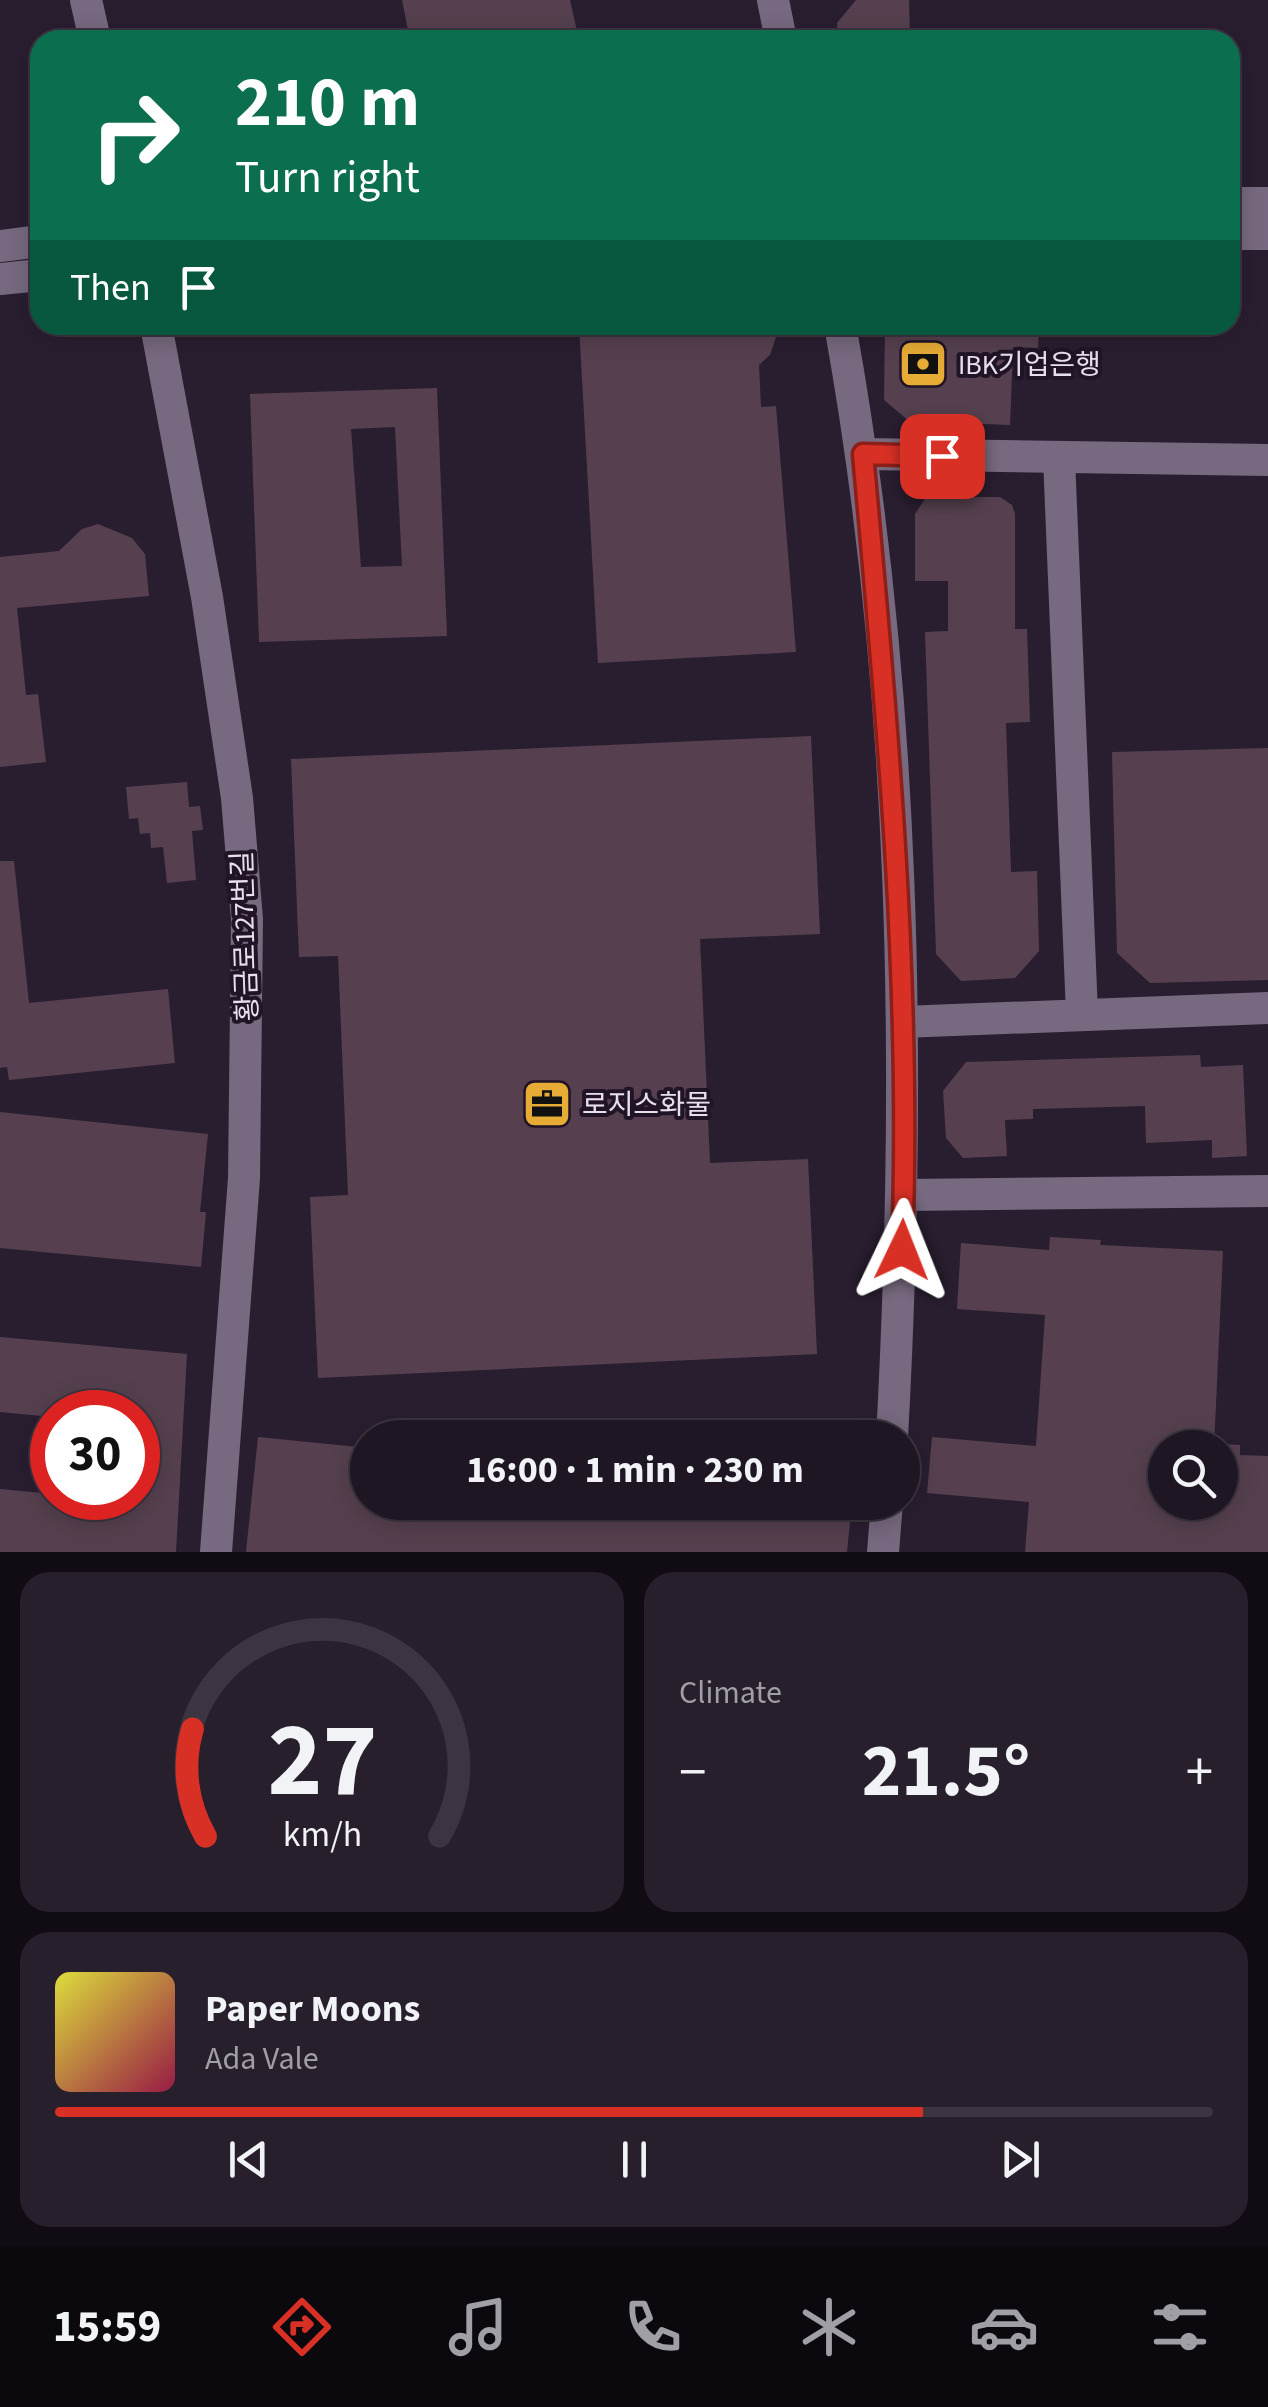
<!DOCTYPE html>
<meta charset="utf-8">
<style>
body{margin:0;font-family:"Source Sans 3","Noto Sans KR",sans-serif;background:#271f2c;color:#f1f3f6;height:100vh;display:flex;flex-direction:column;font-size:38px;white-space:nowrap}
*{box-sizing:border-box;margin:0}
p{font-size:32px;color:#a19fa6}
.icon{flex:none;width:55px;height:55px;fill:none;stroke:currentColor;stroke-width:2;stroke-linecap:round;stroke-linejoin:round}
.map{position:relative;height:1552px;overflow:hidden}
.side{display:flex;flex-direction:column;gap:20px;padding:20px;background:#110c14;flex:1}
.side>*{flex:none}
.guide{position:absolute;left:30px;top:30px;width:1210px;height:305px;border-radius:30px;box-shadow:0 5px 25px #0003,0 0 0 2px #3c3541;background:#0b6e4f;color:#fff;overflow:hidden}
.fabs{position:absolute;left:1148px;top:1430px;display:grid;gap:20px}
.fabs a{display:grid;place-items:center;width:90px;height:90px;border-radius:50%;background:#1f1624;box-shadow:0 5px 25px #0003,0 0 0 2px #3c3541;font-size:50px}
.speed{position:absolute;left:30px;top:1390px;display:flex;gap:20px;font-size:50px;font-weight:700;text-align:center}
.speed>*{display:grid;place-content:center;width:130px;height:130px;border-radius:50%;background:#1f1624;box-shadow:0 5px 25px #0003,0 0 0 2px #3c3541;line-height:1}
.speed .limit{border:15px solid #d22;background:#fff;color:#111}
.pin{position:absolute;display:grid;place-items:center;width:85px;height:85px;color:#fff;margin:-42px;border-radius:20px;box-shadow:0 5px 15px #0006}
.me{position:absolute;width:110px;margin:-55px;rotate:2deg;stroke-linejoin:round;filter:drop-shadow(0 0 8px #0008)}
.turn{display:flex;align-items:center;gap:35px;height:210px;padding:0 40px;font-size:45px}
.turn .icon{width:130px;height:130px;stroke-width:2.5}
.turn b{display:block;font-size:70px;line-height:85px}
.then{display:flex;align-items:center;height:95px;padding:0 40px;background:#0003;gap:20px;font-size:38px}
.big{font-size:75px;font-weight:700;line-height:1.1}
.side .card{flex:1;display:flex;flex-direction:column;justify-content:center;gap:15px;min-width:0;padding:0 35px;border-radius:30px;background:#271f2c}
.side .dial{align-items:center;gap:0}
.dial svg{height:260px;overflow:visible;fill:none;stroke:#3c3541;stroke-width:7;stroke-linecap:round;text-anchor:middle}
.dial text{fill:#f1f3f6;stroke:none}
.song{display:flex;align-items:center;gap:30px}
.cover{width:120px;height:120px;border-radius:15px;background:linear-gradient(135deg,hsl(60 70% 55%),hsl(340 70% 35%))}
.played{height:10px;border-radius:5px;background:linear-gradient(90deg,#d93025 75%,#3c3541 75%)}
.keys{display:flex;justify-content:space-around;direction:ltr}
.heat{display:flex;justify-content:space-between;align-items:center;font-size:55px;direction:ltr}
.side .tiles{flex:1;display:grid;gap:20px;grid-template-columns:1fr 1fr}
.card:last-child{grid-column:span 2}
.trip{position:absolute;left:350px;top:1420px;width:570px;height:100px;border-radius:50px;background:#1f1624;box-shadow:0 5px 25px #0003,0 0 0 2px #3c3541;font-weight:700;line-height:100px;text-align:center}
.tab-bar{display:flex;height:160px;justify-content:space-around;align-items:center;background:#0c090e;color:#a19fa6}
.tab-bar .icon{width:70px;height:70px}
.tab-bar .on{color:#d93025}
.tab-bar b{font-size:45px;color:#f1f3f6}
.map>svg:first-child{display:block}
.building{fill:#56404f;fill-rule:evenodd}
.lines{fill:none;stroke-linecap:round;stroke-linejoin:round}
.minor{stroke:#77697f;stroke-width:32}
.route-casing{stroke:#8d1f18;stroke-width:25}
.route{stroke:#d93025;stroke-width:18}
.labels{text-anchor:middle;stroke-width:8;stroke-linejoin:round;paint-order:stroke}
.poi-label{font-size:28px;fill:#e7e0ec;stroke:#201426;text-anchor:start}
.street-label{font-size:28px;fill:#e7e0ec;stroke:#201426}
</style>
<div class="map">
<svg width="1268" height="1552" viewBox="0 0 1268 1552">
<rect width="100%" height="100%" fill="#291e30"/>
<g class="building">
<path d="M402,0H570L579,40H410Z"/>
<path d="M856,0H909L910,40H838L837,23Z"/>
<path d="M579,325H780L770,355L759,365L761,407L776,406L796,652L598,663Z"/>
<path d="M885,325H1039L1038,348L1013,347L1010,425L909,421L884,400Z"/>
<path d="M437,388L447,636L259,642L250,394ZM395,427L402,566L361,567L351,429Z"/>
<path d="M926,497H1000L1012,505L1015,514V629H1027L1030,722L1006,723L1011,872L1037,871L1039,951L1015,978L961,981L936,954L925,632L948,631V581H915V514Z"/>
<path d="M98,524L132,538L145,554L149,596L17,608L26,695L38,694L46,762L0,767V557L59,551L82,529Z"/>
<path d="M811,736L820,934L700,939L710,1163L808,1159L817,1354L318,1378L310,1197L348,1195L338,956L299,957L291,759Z"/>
<path d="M1268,748V980L1150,983L1117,953L1112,752Z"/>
<path d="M187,782L189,807L200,806L203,830L192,831L196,880L167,883L163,847L151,848L150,833L140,834L138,818L129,819L126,787Z"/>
<path d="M0,861H14L29,1003L168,989L175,1063L9,1080L7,1067L0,1068Z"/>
<path d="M1200,1055L1201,1067L1243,1065L1247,1156L1212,1158V1140L1146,1143L1145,1106L1033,1109V1119L1005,1120L1007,1156L963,1158L946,1138L943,1091L966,1062Z"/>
<path d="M0,1112L208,1134L200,1212H206L201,1267L0,1248Z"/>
<path d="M1050,1237L1101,1240L1100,1245L1223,1251L1214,1448H1165V1502H1220L1221,1444L1240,1445V1455L1268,1456V1552H1025L1029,1502L927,1493L932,1437L1036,1446L1045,1315L957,1309L961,1243L1049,1250Z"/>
<path d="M0,1337L187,1354L176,1552H0V1489L138,1502V1412H52V1417L0,1412Z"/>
<path d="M258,1437L368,1448V1502H852L847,1552H246Z"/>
</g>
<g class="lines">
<g class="minor">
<path d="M86,0L95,40"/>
<path d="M773,0L781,40"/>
<path d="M1230,203H1268"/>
<path d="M1230,234H1268"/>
<path d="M0,246L40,241"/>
<path d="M0,279L40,275"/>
<path d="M156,325L207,597L237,798L247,919L244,1178L216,1552"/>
<path d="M840,325C906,690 912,1068 892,1438"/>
<path d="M863,454L1268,460"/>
<path d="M1059,458L1082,1014"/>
<path d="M902,1022L1268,1008"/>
<path d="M904,1195L1268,1191"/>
<path d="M883,1552L887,1502"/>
</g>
</g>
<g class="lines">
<g class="route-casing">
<path id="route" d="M902,1250C912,984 887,718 863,454L942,456"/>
</g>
<use href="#route" class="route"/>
</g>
<defs>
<g id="bank-square" transform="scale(2.5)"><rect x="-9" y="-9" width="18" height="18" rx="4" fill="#e7ac36" stroke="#201426"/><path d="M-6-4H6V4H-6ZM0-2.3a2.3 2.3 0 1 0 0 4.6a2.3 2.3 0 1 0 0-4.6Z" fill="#111"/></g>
<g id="office-square" transform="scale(2.5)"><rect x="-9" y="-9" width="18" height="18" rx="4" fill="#e7ac36" stroke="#201426"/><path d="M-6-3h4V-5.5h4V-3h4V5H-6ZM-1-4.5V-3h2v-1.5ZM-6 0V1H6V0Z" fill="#111"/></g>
</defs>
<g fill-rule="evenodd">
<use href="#bank-square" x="923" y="364"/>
<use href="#office-square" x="547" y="1104"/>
</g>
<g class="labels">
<g class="poi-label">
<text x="958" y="374">IBK기업은행</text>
<text x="582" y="1114">로지스화물</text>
</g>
<g class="street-label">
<text transform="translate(244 936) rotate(-92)" y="10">황금로127번길</text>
</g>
</g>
</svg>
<div class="fabs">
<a><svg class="icon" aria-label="search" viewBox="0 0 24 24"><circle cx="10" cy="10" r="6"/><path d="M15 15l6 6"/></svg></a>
</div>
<div class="speed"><div class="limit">30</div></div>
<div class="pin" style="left:942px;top:456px;background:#d93025"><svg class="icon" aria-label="arrive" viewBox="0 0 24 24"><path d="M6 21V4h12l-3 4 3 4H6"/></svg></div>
<svg class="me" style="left:902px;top:1250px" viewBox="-20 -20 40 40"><path d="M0-17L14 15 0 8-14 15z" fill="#d93025" stroke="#fff" stroke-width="4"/></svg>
<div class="trip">16:00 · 1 min · 230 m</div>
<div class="guide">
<div class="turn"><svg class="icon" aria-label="right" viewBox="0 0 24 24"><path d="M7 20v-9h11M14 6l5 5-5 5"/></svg><div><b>210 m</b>Turn right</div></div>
<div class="then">Then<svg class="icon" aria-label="arrive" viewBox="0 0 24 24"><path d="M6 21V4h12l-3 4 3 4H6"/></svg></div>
</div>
</div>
<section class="side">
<div class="tiles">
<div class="card dial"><svg viewBox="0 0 100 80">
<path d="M14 69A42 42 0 1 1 86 69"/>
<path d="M14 69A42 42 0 0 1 10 36" stroke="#d93025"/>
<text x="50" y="56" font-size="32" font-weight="700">27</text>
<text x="50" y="72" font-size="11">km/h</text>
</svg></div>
<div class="card"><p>Climate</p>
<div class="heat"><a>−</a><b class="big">21.5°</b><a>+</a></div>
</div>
<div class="card">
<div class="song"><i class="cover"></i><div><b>Paper Moons</b><p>Ada Vale</p></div></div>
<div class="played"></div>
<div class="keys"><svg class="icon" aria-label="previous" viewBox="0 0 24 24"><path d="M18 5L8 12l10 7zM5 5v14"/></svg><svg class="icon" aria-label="pause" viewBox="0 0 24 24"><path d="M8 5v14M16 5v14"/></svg><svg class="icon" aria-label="next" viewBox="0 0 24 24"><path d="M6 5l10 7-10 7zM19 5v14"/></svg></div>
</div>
</div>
</section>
<nav class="tab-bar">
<b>15:59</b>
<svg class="icon on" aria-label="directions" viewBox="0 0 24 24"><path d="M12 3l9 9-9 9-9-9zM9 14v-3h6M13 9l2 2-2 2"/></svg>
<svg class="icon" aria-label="music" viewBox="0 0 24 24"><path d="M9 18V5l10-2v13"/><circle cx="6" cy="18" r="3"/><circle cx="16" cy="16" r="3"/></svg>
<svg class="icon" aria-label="phone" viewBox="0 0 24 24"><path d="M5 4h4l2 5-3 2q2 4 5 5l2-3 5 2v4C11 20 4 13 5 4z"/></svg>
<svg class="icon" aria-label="climate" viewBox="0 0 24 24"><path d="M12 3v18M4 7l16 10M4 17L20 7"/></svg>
<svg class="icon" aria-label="car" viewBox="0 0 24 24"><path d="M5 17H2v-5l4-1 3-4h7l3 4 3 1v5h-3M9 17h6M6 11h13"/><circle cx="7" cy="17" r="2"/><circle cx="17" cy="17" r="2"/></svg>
<svg class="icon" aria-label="filters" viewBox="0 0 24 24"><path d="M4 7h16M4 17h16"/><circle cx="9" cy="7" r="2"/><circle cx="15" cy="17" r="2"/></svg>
</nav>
